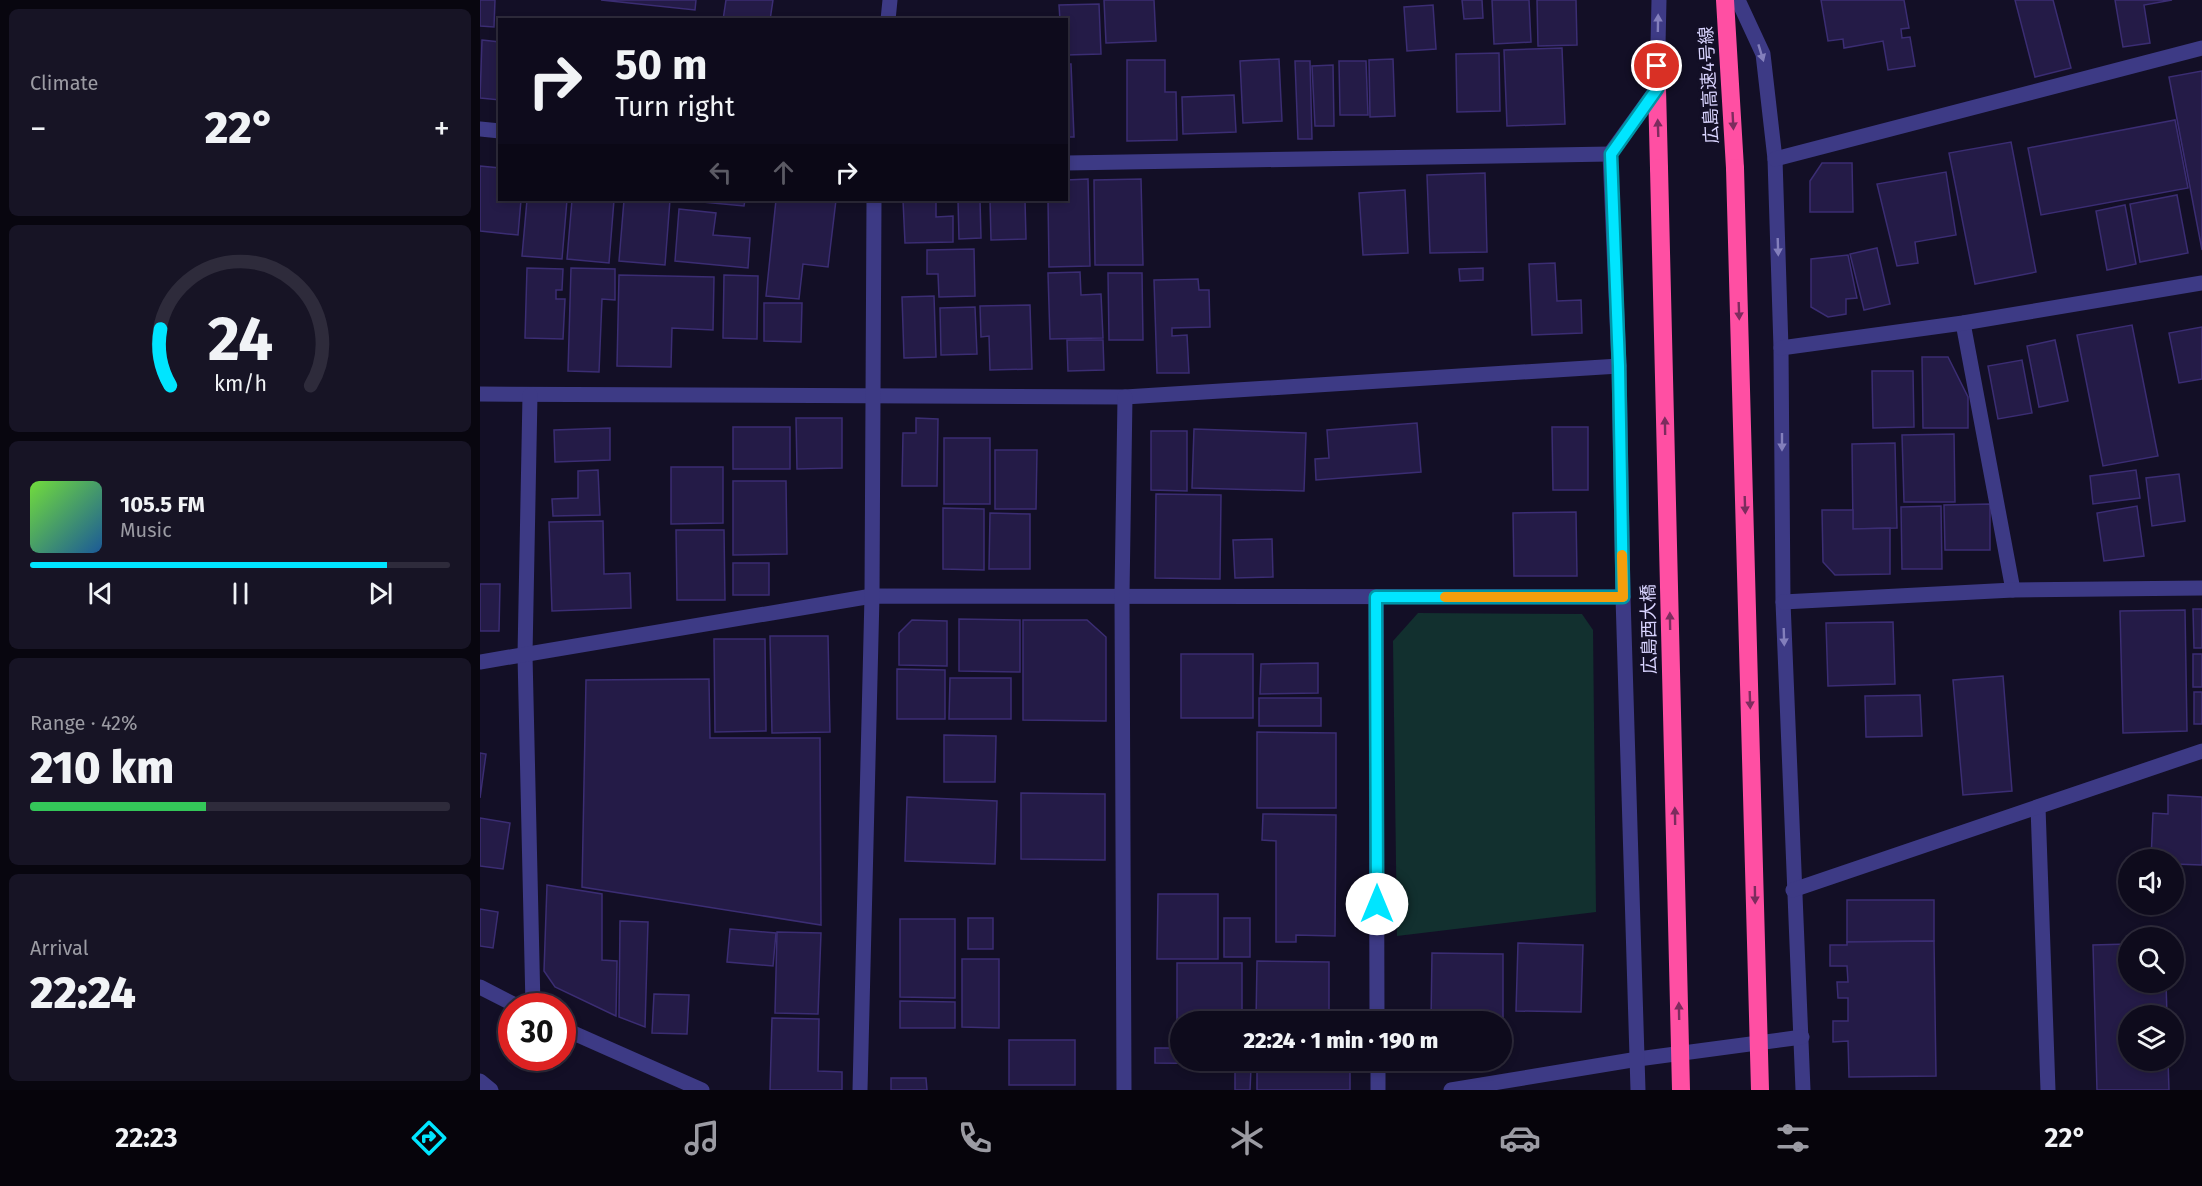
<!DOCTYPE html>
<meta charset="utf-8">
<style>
body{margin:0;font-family:"Fira Sans","Noto Sans JP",sans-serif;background:#171425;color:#f1f3f6;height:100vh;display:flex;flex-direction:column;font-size:22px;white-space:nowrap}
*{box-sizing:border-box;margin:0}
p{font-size:20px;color:#9b9ba3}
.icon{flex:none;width:33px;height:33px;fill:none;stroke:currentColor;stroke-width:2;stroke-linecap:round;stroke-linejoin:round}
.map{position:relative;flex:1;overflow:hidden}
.panel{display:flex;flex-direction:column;gap:9px;padding:9px;background:#08060f;width:480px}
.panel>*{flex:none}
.hud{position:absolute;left:18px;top:18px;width:570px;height:183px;border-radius:0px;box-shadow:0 3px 9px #0003,0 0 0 2px #2e2b3b;background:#0e0b1c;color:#f1f3f6;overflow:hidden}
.controls{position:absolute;left:1638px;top:849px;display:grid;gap:12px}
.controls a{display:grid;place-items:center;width:66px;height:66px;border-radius:50%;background:#0e0b1c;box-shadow:0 3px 9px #0003,0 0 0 2px #2e2b3b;font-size:30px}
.speed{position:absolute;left:18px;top:993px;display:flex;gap:12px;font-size:30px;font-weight:700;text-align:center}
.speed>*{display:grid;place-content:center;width:78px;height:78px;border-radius:50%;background:#0e0b1c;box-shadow:0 3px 9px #0003,0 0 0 2px #2e2b3b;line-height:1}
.speed .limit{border:9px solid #d22;background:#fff;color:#111}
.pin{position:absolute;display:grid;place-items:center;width:51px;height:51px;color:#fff;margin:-26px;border:3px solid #fff;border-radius:50%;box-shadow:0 2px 6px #0007}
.me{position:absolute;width:66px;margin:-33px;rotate:0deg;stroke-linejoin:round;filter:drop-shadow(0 0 4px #0008)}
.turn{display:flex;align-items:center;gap:21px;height:126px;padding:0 18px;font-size:27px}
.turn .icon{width:78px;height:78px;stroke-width:2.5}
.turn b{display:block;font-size:42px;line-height:51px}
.lanes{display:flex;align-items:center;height:57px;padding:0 18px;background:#0003;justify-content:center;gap:30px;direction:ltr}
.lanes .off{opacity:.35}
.big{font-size:45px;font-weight:800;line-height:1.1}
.panel .card{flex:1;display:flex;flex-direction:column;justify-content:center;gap:9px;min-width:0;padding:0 21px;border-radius:9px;background:#171425}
.panel .dial{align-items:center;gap:0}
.dial svg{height:156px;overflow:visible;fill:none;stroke:#2e2b3b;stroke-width:7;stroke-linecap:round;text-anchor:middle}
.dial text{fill:#f1f3f6;stroke:none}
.song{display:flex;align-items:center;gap:18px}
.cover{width:72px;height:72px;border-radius:9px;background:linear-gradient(135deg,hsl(100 70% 55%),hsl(210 70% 35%))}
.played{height:6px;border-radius:3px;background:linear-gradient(90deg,#00e5ff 85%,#2e2b3b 85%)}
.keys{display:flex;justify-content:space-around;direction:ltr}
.heat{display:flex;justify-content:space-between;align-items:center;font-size:33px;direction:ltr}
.charge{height:9px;border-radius:4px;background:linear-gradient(90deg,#34c759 42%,#2e2b3b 0)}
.trip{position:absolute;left:690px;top:1011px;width:342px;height:60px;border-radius:30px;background:#0e0b1c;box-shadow:0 3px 9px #0003,0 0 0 2px #2e2b3b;font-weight:800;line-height:60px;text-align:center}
.dock{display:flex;height:96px;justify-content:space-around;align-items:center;background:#06040b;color:#9b9ba3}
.dock .icon{width:42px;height:42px}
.dock .selected{color:#00e5ff}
.dock b{font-size:27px;color:#f1f3f6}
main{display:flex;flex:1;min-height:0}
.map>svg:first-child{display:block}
.green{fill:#12302f}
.building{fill:#241b47;stroke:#3b2d73;stroke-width:1.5}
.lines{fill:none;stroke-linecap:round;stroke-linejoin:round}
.minor{stroke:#3d3a85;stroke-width:15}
.tertiary{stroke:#3d3a85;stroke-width:15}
.motorway{stroke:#ff4fa3;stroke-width:18}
.motorway-bridge{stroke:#ff4fa3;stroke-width:18}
.oneway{fill:#837fbc}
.oneway2{fill:#7d2c5e}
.route-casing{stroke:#0095a6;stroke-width:15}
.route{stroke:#00e5ff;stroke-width:10}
.slow{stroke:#f59e0b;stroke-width:10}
.labels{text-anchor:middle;stroke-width:6;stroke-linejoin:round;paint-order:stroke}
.street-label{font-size:18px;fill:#d9d4ff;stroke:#130f26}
</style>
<main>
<section class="panel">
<div class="card"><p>Climate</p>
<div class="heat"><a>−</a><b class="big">22°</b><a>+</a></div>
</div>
<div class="card dial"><svg viewBox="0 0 100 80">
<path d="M14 69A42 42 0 1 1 86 69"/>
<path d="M14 69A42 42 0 0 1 9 40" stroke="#00e5ff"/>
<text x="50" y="56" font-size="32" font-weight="700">24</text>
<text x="50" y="72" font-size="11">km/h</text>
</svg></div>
<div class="card">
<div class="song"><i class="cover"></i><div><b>105.5 FM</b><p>Music</p></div></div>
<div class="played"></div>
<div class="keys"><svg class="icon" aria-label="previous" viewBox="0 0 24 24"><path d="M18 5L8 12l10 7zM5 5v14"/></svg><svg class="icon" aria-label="pause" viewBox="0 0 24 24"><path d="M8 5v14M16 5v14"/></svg><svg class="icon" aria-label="next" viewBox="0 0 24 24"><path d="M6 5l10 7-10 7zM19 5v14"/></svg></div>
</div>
<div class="card"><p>Range · 42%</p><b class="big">210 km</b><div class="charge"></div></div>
<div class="card"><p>Arrival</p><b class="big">22:24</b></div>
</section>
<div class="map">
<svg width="1722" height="1090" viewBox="0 0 1722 1090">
<rect width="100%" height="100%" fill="#130f26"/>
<path class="green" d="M938,613L1102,614L1113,630L1116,912L917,936L913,641Z"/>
<g class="building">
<path d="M0,0H15L14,27L0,26Z"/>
<path d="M121,0H216L215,10Z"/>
<path d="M246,0H293L290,20H243Z"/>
<path d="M624,0H674L676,41L626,43Z"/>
<path d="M982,0H1002L1003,18L984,19Z"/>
<path d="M1012,0H1049L1051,42L1014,44Z"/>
<path d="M1057,0H1096L1097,45L1058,46Z"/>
<path d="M1341,0H1424L1429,28L1421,29L1422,38L1430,37L1435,66L1408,70L1403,41L1364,48L1363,39L1348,41Z"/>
<path d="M1535,0H1573L1591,68L1555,77Z"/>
<path d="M1635,0H1692L1664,5L1670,43L1643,47Z"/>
<path d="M619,4L621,54L586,55V20H580L579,5Z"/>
<path d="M953,5L956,49L927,51L924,7Z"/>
<path d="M2,40L20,42V100L0,98Z"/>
<path d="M1082,48L1085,124L1027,126L1024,50Z"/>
<path d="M1019,53L1020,111L977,112L976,54Z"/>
<path d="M799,59L802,121L763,123L760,61Z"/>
<path d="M913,59L915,116L890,117L889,60Z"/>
<path d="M647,60H685V92H696L697,140L647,141Z"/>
<path d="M815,61H830L832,139H818Z"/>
<path d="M859,61H886L888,115H860Z"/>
<path d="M586,64H591L594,137H586Z"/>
<path d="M853,65L854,126H835L832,66Z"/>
<path d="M1722,71V250L1689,77Z"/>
<path d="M754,95L756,132L703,134L702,97Z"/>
<path d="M1695,120L1708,188L1561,215L1548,148Z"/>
<path d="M1531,142L1556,272L1495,284L1469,153Z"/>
<path d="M1342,163H1372L1373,212H1330V181Z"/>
<path d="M0,166L20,168V200H41L38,235L0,231Z"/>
<path d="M1466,172L1476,235L1435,242L1438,263L1417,266L1397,184Z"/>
<path d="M1005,173L1007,252L950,253L947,175Z"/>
<path d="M608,179L610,266L569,267L568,200H586V180Z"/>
<path d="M661,179L663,265H615L614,180Z"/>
<path d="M925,190L928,253L883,255L879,193Z"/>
<path d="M1697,195L1708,253L1660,262L1650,204Z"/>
<path d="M47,200H87L82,259L42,256Z"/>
<path d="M92,200H134L129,263L87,259Z"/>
<path d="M144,200H190L185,265L139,261Z"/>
<path d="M201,200H265L264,206Z"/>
<path d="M296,200H356L348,267L323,264L319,299L286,296Z"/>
<path d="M423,200H456V217L473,216V242L425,243Z"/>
<path d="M478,200H500L501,238L479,239Z"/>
<path d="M510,200H545L546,239L511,240Z"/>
<path d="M1645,205L1656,264L1627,270L1616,211Z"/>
<path d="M199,209L236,213L233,235L270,238L268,268L195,261Z"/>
<path d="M1397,248L1410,304L1384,310L1370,254Z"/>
<path d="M494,249L495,296L459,297L458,274H447V250Z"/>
<path d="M1368,255L1377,298L1366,299V314L1348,317L1331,307V259Z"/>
<path d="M1075,263L1077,301L1101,300L1102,333L1052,335L1049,264Z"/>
<path d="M47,268L83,269L82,290H76V299H85L83,339L45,338Z"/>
<path d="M91,268L135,269V300L122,299L119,372L88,371Z"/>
<path d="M1003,268V280L980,281L979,269Z"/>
<path d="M600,272L601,295L621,294L623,338L570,339L568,273Z"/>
<path d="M628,273H662L663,340H629Z"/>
<path d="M139,275L234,277L233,330L192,328L191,367L137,366Z"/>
<path d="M244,275L278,276L277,339L243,338Z"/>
<path d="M718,279L719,290H729L730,327L692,328V336L707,335L709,373H677L674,280Z"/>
<path d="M454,296L456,357L424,358L422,297Z"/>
<path d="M284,303H322L321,342L284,341Z"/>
<path d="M550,305L552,369L510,370L509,336L501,337L500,306Z"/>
<path d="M495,307L497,354L461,355L460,308Z"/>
<path d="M1652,325L1678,456L1623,466L1597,335Z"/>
<path d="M1722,327V379L1699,383L1689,333Z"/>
<path d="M587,340H623L624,370L588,371Z"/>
<path d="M1575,340L1588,401L1559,407L1547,346Z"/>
<path d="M1442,357H1468L1488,397V428H1443Z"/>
<path d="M1542,360L1552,413L1518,419L1508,366Z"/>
<path d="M1392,371H1433L1434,427L1393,428Z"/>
<path d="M316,418H362V468L317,469Z"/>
<path d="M436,418L458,419L457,486H422L423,433H436Z"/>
<path d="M937,423L941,472L836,480L835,459L849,458L847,430Z"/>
<rect x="253" y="427" width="57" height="42"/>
<path d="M1072,427H1108V490H1073Z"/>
<path d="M130,428V460L75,462L74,430Z"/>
<path d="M714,429L826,433L824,491L712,488Z"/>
<path d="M671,431H707V491L671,490Z"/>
<path d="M1474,434L1475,502H1424L1422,435Z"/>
<rect x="464" y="438" width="46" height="66"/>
<path d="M1415,443L1417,528L1373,529L1372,444Z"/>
<path d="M515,450H557L556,509H515Z"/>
<path d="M191,467H243V523L191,524Z"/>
<path d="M118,470L120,515L73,516L72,499L98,498V471Z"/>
<path d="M1656,470L1660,498L1613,504L1610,476Z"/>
<path d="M1699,474L1705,521L1672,526L1666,478Z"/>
<path d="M253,481H306L307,554L253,555Z"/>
<path d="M676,494L741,495L740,579L675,578Z"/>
<path d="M1510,504V550H1465L1464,505Z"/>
<path d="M1461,506L1462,569H1422L1421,507Z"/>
<path d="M1657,506L1664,556L1624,561L1617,513Z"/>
<path d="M463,508L504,509V570L463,569Z"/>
<path d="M1342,510H1373V529L1410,528V574L1355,575L1343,562Z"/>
<path d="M1096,512L1097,576H1034L1033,513Z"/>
<path d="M510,513L550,514V569H509Z"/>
<path d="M123,521L124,574L150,573L151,608L72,611L69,522Z"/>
<path d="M196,530H244L245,600H197Z"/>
<path d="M792,539L793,577L755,578L753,540Z"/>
<rect x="253" y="563" width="36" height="32"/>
<path d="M0,584H20L19,631H0Z"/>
<path d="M1713,609H1722V648H1714Z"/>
<path d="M1705,610L1707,731L1643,733L1640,611Z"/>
<path d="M479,619L540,620V672L479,671Z"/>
<path d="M432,620L467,621V666L419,665V633Z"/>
<path d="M543,620H607L626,637V721L543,720Z"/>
<path d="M1413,622L1415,684L1348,686L1346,623Z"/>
<path d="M290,636H348L350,732L292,733Z"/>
<path d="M234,639H285L286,731L235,732Z"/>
<rect x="701" y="654" width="72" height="64"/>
<rect x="1713" y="654" width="9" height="33"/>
<path d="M838,663V693L780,694L781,664Z"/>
<path d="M417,669L465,670V719H417Z"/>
<path d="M1523,676L1532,791L1483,795L1473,680Z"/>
<path d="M470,678H531V719H469Z"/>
<path d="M229,679L230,738H340L341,925L102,887L106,680Z"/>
<rect x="1714" y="692" width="8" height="32"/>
<path d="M1440,695L1442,736L1386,737L1385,696Z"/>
<rect x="779" y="698" width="62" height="28"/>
<path d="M777,732L856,733V808H777Z"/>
<path d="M464,735L516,736L515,782H464Z"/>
<path d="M0,753L6,754L0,798Z"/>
<path d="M541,793L625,794V860L541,859Z"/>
<path d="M1688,795L1722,797V865L1694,864V860H1671L1673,813L1688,814Z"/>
<path d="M427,797L517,801L515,864L425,861Z"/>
<path d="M783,814L856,815L855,936L816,935V942H796V841L782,840Z"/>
<path d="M0,818L30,823L23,869L0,866Z"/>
<path d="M67,885L122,894V960L137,961L136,1016L75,987L64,971Z"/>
<path d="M678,894H738V959H677Z"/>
<path d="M1367,900H1454V941L1367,942Z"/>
<path d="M0,909L18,912L13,948L0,946Z"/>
<rect x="488" y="918" width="25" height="31"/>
<rect x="744" y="918" width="26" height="39"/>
<path d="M420,919H475V998L420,997Z"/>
<path d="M140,921L168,922L165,1027L139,1017Z"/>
<path d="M250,929L296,933L293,966L247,962Z"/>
<path d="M297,932L341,933L338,1014L295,1013Z"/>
<path d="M1454,941L1456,1076L1369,1077L1368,1041L1353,1042V1021H1368V998H1358L1357,982H1368L1367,966H1350V945H1367V942Z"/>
<path d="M1038,943L1103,945L1101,1012L1036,1011Z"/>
<path d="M1648,944V982H1686L1687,1016H1648V1060H1688L1689,1090H1617L1613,945Z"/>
<path d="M952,953L1023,954V1031L1022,1022H951Z"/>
<path d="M482,959H519V1028L482,1027Z"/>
<path d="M777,961L849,962V1022H776Z"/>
<path d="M697,963H762V1022H700V1060H762V1064L675,1063V1048H697Z"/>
<path d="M174,994L209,995L207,1034L172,1033Z"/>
<path d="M420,1001L475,1002V1028H420Z"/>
<path d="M292,1018L339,1019L338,1071L362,1072V1090H290Z"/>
<rect x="529" y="1040" width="66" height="45"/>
<rect x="777" y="1060" width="93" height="30"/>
<path d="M755,1068H771L770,1090H755Z"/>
<path d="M411,1078H446L447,1090H411Z"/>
</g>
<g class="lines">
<g class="minor">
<path d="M1258,0L1283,54L1295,159L1301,348L1303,602L1323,1090"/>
<path d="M408,20L410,0"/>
<path d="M0,129L20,131"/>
<path d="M1295,159L1722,48"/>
<path d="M586,163L1130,154"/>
<path d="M1483,323L1533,590"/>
<path d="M1301,348L1483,323L1722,283"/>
<path d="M0,394L645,397L1139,366"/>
<path d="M50,395L45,655L53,1006"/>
<path d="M896,597L897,1022"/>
<path d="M1303,602L1533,590L1722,588"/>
<path d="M0,662L392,596L1143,597"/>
<path d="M1558,807L1568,1090"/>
<path d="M1313,890L1722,751"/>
<path d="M0,987L37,1006"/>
<path d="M82,1028L222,1090"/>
<path d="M898,1060V1090"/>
<path d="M0,1081L11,1090"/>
<path d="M380,1090L392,596L394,200"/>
<path d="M644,1090L642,595L645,397"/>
<path d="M971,1090L1158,1059L1322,1037"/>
<path d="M1158,1090L1143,597L1139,366L1130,154L1177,89"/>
</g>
<path class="tertiary" d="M1177,89L1179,0"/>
<g class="motorway">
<path d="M1245,0L1255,168"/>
<path d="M1177,89L1179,168"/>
</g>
<g class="motorway-bridge">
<path d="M1179,168L1201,1090"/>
<path d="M1255,168L1280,1090"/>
</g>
</g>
<defs><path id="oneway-solid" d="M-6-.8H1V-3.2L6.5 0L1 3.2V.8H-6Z" transform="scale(1.5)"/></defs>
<g class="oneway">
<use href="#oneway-solid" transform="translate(1178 23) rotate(-89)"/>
<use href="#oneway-solid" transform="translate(1281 53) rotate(73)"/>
<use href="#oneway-solid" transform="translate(1298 247) rotate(88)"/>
<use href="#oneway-solid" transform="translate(1302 442) rotate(90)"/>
<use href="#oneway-solid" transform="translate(1304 637) rotate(88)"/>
</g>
<g class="oneway2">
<use href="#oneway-solid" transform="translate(1253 121) rotate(87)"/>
<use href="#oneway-solid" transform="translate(1178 128) rotate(-92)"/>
<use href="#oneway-solid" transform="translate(1259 311) rotate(88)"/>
<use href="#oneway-solid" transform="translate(1185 426) rotate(-91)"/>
<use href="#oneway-solid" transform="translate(1265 505) rotate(88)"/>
<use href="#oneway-solid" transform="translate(1190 621) rotate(-91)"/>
<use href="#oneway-solid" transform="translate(1270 700) rotate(88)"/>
<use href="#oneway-solid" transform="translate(1195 816) rotate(-91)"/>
<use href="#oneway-solid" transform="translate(1275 895) rotate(89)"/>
<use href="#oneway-solid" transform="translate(1199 1011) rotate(-91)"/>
</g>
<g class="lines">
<g class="route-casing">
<path id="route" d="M897,904L896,597H1143L1139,366L1131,154L1177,89V66"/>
</g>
<use href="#route" class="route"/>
<path class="slow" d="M965,597H1143L1142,555"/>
</g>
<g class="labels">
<g class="street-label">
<text transform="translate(1229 85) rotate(-93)" y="6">広島高速4号線</text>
<text transform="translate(1169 629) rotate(-91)" y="6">広島西大橋</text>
</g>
</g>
</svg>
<div class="controls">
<a><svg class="icon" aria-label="sound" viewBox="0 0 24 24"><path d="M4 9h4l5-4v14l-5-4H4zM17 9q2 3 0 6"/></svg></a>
<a><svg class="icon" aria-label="search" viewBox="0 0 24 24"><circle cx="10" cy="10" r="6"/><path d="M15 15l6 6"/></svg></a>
<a><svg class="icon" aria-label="layers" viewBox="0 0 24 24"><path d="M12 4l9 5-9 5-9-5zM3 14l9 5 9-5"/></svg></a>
</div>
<div class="speed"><div class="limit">30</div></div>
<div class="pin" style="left:1177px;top:66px;background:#d93025"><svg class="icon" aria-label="arrive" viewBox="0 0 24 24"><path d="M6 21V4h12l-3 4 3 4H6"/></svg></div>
<svg class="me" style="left:897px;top:904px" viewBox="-20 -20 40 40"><circle r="19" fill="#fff"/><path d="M0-13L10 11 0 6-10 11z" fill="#00e5ff"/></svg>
<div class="trip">22:24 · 1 min · 190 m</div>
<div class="hud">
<div class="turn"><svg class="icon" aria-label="right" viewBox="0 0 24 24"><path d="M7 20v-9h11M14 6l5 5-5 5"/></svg><div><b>50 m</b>Turn right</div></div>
<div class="lanes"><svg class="icon off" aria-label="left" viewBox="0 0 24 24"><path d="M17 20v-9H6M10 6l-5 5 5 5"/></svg><svg class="icon off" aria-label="ahead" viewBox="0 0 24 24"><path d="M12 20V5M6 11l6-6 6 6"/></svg><svg class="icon" aria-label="right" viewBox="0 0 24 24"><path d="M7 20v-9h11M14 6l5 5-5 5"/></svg></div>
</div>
</div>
</main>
<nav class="dock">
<b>22:23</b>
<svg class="icon selected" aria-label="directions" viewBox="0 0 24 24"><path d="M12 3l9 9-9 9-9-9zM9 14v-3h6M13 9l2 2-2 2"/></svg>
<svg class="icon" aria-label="music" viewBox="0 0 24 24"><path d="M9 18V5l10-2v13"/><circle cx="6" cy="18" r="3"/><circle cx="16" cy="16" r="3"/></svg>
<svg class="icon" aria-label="phone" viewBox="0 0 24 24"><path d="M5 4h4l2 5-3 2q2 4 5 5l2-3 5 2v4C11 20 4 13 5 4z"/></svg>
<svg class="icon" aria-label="climate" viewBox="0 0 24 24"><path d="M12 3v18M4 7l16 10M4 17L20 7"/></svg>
<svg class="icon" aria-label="car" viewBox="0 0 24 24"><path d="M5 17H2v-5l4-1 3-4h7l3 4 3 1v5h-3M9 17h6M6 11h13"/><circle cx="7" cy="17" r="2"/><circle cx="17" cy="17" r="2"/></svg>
<svg class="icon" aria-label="filters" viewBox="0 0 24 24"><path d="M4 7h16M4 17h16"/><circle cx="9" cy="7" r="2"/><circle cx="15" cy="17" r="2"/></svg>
<b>22°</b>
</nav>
